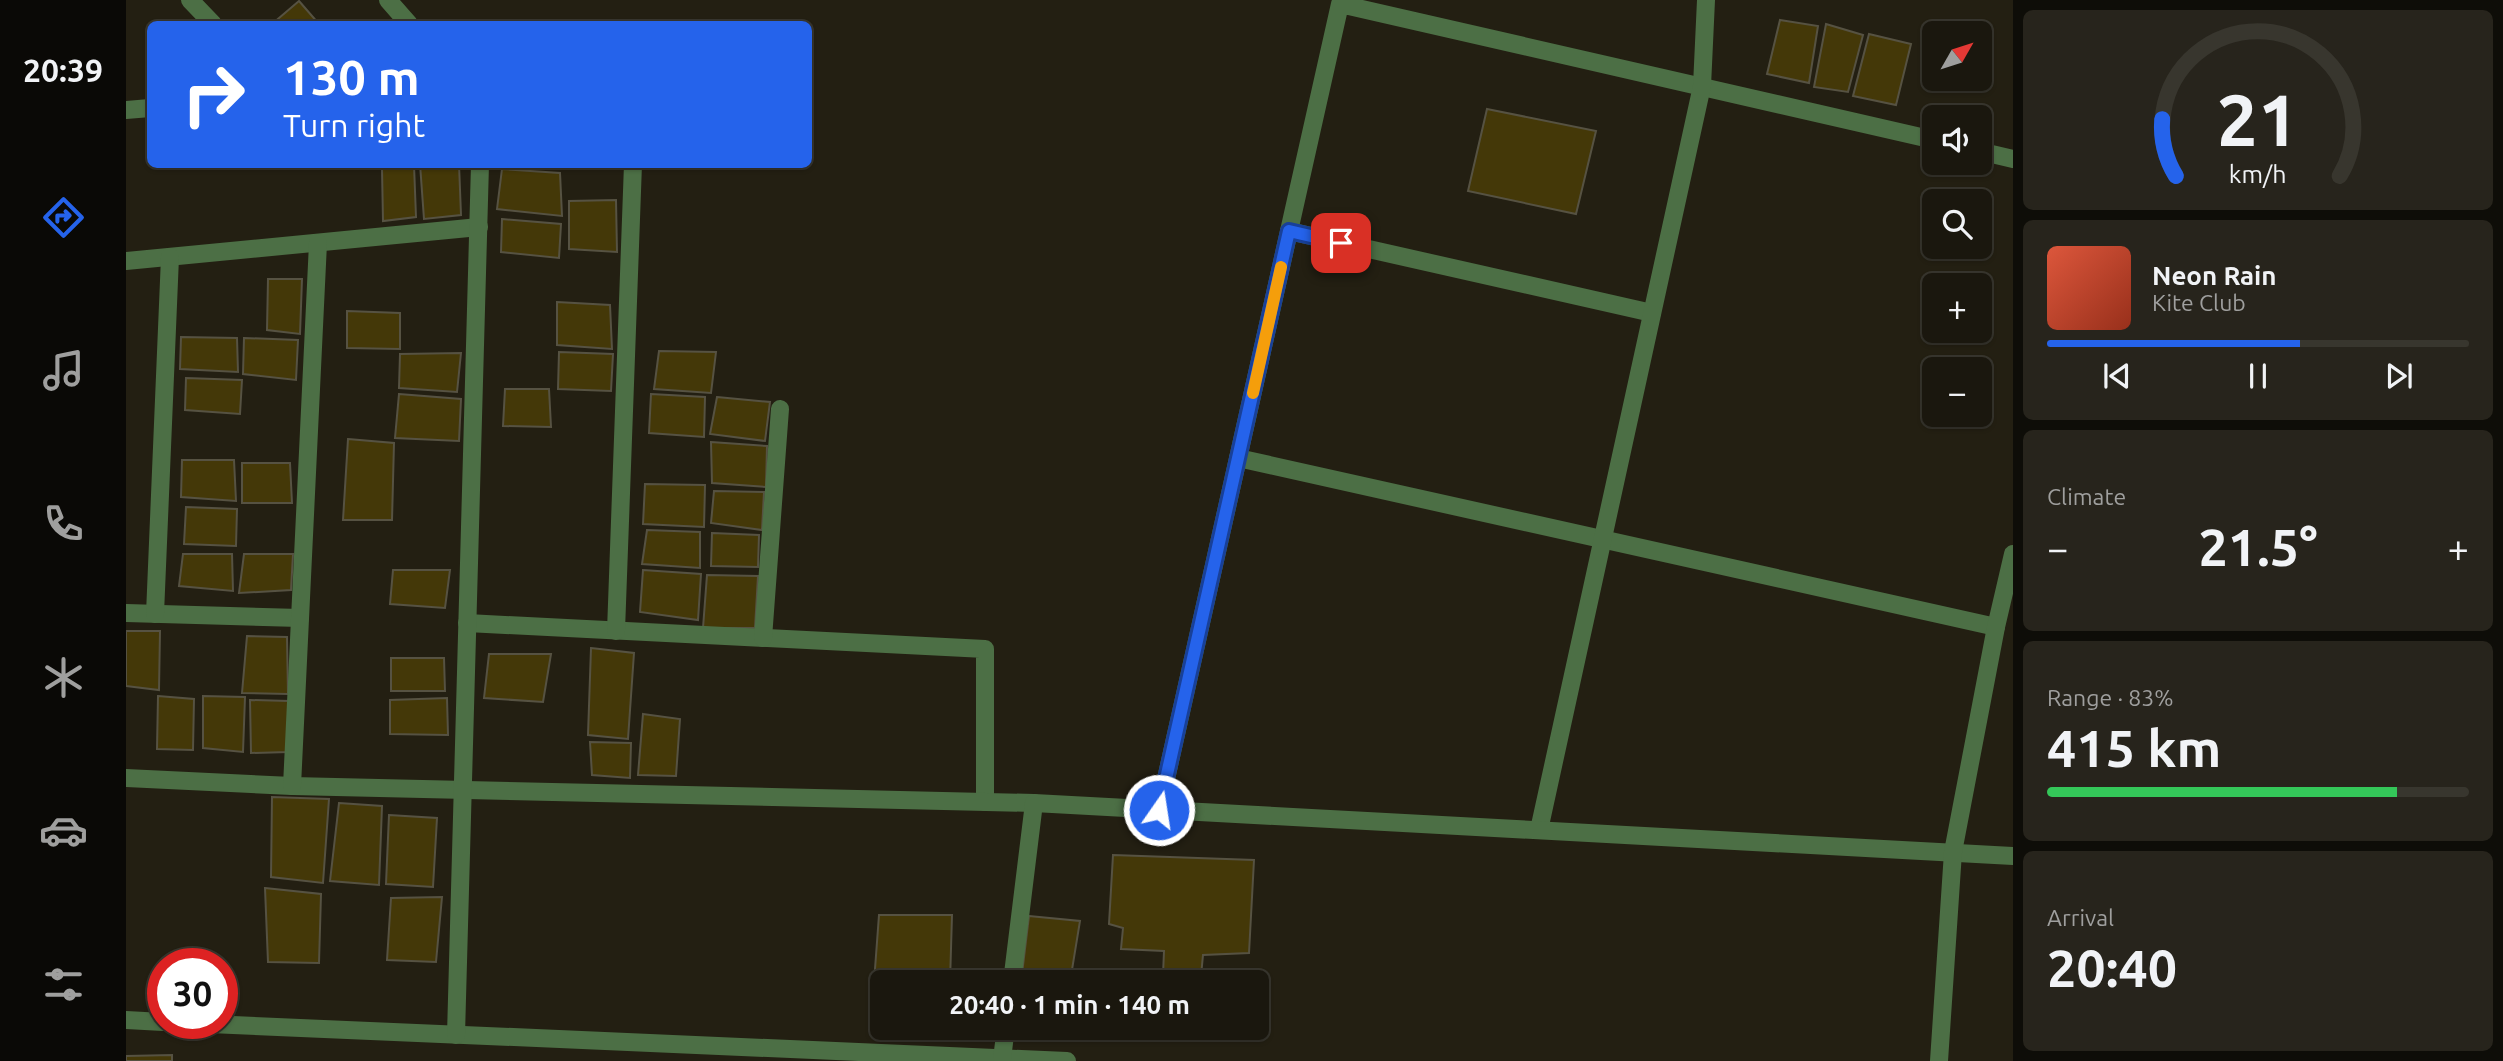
<!DOCTYPE html>
<meta charset="utf-8">
<style>
body{margin:0;font-family:Ubuntu,sans-serif;background:#27241c;color:#f1f3f6;height:100vh;display:flex;flex-direction:column;font-size:26px;white-space:nowrap}
*{box-sizing:border-box;margin:0}
p{font-size:23px;color:#9f9f9e}
.icon{flex:none;width:38px;height:38px;fill:none;stroke:currentColor;stroke-width:2;stroke-linecap:round;stroke-linejoin:round}
.map{position:relative;flex:1;overflow:hidden}
.side{display:flex;flex-direction:column;gap:10px;padding:10px;background:#0e0d08;width:490px}
.side>*{flex:none}
.top-card{position:absolute;left:21px;top:21px;width:665px;height:147px;border-radius:10px;box-shadow:0 2px 5px #0004,0 0 0 2px #38362e;background:#2563eb;color:#fff;overflow:hidden}
.needle{width:46px;rotate:51deg}
.controls{position:absolute;left:1796px;top:21px;display:grid;gap:14px}
.controls a{display:grid;place-items:center;width:70px;height:70px;border-radius:10px;background:#1a170e;box-shadow:0 2px 5px #0004,0 0 0 2px #38362e;font-size:35px}
.speed{position:absolute;left:21px;top:948px;display:flex;gap:14px;font-size:35px;font-weight:700;text-align:center}
.speed>*{display:grid;place-content:center;width:91px;height:91px;border-radius:50%;background:#1a170e;box-shadow:0 2px 5px #0004,0 0 0 2px #38362e;line-height:1}
.speed .limit{border:10px solid #d22;background:#fff;color:#111}
.pin{position:absolute;display:grid;place-items:center;width:60px;height:60px;color:#fff;margin:-30px;border-radius:14px;box-shadow:0 4px 10px #0006}
.me{position:absolute;width:77px;margin:-38px;rotate:13deg;stroke-linejoin:round;filter:drop-shadow(0 0 5px #0008)}
.turn{display:flex;align-items:center;gap:24px;height:147px;padding:0 21px;font-size:32px}
.turn .icon{width:91px;height:91px;stroke-width:2.5}
.turn b{display:block;font-size:49px;line-height:60px}
.big{font-size:52px;font-weight:600;line-height:1.1}
.side .tile{flex:1;display:flex;flex-direction:column;justify-content:center;gap:10px;min-width:0;padding:0 24px;border-radius:10px;background:#27241c}
.side .dial{align-items:center;gap:0}
.dial svg{height:182px;overflow:visible;fill:none;stroke:#38362e;stroke-width:7;stroke-linecap:round;text-anchor:middle}
.dial text{fill:#f1f3f6;stroke:none}
.song{display:flex;align-items:center;gap:21px}
.cover{width:84px;height:84px;border-radius:10px;background:linear-gradient(135deg,hsl(10 70% 55%),hsl(10 70% 35%))}
.played{height:7px;border-radius:4px;background:linear-gradient(90deg,#2563eb 60%,#38362e 60%)}
.keys{display:flex;justify-content:space-around;direction:ltr}
.heat{display:flex;justify-content:space-between;align-items:center;font-size:38px;direction:ltr}
.charge{height:10px;border-radius:5px;background:linear-gradient(90deg,#34c759 83%,#38362e 0)}
.trip{position:absolute;left:744px;top:970px;width:399px;height:70px;border-radius:10px;background:#1a170e;box-shadow:0 2px 5px #0004,0 0 0 2px #38362e;font-weight:600;line-height:70px;text-align:center}
main{display:flex;flex:1;min-height:0}
.tab-bar{display:flex;flex-direction:column;width:126px;justify-content:space-around;align-items:center;background:#0a0906;color:#9f9f9e}
.tab-bar .icon{width:49px;height:49px}
.tab-bar .current{color:#2563eb}
.tab-bar b{font-size:32px;color:#f1f3f6}
.map>svg:first-child{display:block}
.building{fill:#443808;stroke:#565242;stroke-width:2}
.lines{fill:none;stroke-linecap:round;stroke-linejoin:round}
.minor{stroke:#4c6f45;stroke-width:18}
.route-casing{stroke:#184099;stroke-width:18}
.route{stroke:#2563eb;stroke-width:12}
.slow{stroke:#f59e0b;stroke-width:12}
</style>
<main>
<nav class="tab-bar">
<b>20:39</b>
<svg class="icon current" aria-label="directions" viewBox="0 0 24 24"><path d="M12 3l9 9-9 9-9-9zM9 14v-3h6M13 9l2 2-2 2"/></svg>
<svg class="icon" aria-label="music" viewBox="0 0 24 24"><path d="M9 18V5l10-2v13"/><circle cx="6" cy="18" r="3"/><circle cx="16" cy="16" r="3"/></svg>
<svg class="icon" aria-label="phone" viewBox="0 0 24 24"><path d="M5 4h4l2 5-3 2q2 4 5 5l2-3 5 2v4C11 20 4 13 5 4z"/></svg>
<svg class="icon" aria-label="climate" viewBox="0 0 24 24"><path d="M12 3v18M4 7l16 10M4 17L20 7"/></svg>
<svg class="icon" aria-label="car" viewBox="0 0 24 24"><path d="M5 17H2v-5l4-1 3-4h7l3 4 3 1v5h-3M9 17h6M6 11h13"/><circle cx="7" cy="17" r="2"/><circle cx="17" cy="17" r="2"/></svg>
<svg class="icon" aria-label="filters" viewBox="0 0 24 24"><path d="M4 7h16M4 17h16"/><circle cx="9" cy="7" r="2"/><circle cx="15" cy="17" r="2"/></svg>
</nav>
<div class="map">
<svg width="1887" height="1061" viewBox="0 0 1887 1061">
<rect width="100%" height="100%" fill="#231f12"/>
<g class="building">
<path d="M173,1L193,24H146Z"/>
<path d="M1654,20L1692,26L1683,83L1641,74Z"/>
<path d="M1700,24L1737,35L1722,92L1688,87Z"/>
<path d="M1743,34L1785,44L1770,105L1727,96Z"/>
<path d="M1361,109L1470,131L1450,214L1342,191Z"/>
<path d="M294,164H333L335,215L298,219Z"/>
<path d="M288,165L290,217L257,221L256,169Z"/>
<path d="M376,169L434,173L436,216L371,209Z"/>
<path d="M490,200L491,252L443,249V201Z"/>
<path d="M376,219L435,224L433,258L375,252Z"/>
<path d="M142,279H176L174,334L141,330Z"/>
<path d="M431,302L484,305L486,349L431,345Z"/>
<path d="M221,311L274,313V349L221,348Z"/>
<path d="M55,337L111,338L112,372L54,369Z"/>
<path d="M118,338L172,340L170,380L117,374Z"/>
<path d="M533,351L590,352L585,393L528,389Z"/>
<path d="M433,352L487,354L485,391L432,389Z"/>
<path d="M335,353L331,392L273,388L274,354Z"/>
<path d="M60,378L116,380L114,414L59,410Z"/>
<path d="M379,389H423L425,427L377,426Z"/>
<path d="M273,394L335,399L333,441L269,438Z"/>
<path d="M525,394L579,397L578,437L523,433Z"/>
<path d="M591,397L644,402L639,441L584,434Z"/>
<path d="M222,439L268,443L266,520H217Z"/>
<path d="M585,442L641,446L640,487L586,483Z"/>
<path d="M56,460H108L110,501L55,497Z"/>
<path d="M116,463H164L166,503H116Z"/>
<path d="M519,484L579,485L578,527L517,524Z"/>
<path d="M588,491L638,492L636,530L585,523Z"/>
<path d="M60,507L111,509L110,546L58,544Z"/>
<path d="M521,530L574,532V568L516,564Z"/>
<path d="M586,533L633,535L632,567L585,566Z"/>
<path d="M57,554H106L107,591L53,586Z"/>
<path d="M118,554H167L165,590L113,593Z"/>
<path d="M267,570H324L319,608L264,604Z"/>
<path d="M517,570L575,574L572,620L514,612Z"/>
<path d="M581,575L632,576L629,628H577Z"/>
<path d="M0,631H34L33,690L0,686Z"/>
<path d="M121,636L161,637L162,694L116,693Z"/>
<path d="M465,648L508,653L502,739L462,735Z"/>
<path d="M363,654H425L417,702L358,698Z"/>
<path d="M265,658H318L319,691H265Z"/>
<path d="M32,696L68,699L67,750L31,749Z"/>
<path d="M77,696L119,697L117,752L77,748Z"/>
<path d="M321,698L322,735L264,734V700Z"/>
<path d="M124,700L163,701L162,752L125,753Z"/>
<path d="M517,714L554,719L550,776L512,775Z"/>
<path d="M464,742L505,743L504,778L466,775Z"/>
<path d="M146,797L203,799L197,883L145,877Z"/>
<path d="M213,803L256,806L253,885L204,881Z"/>
<path d="M263,815L311,818L307,887L260,884Z"/>
<path d="M987,855L1128,860L1123,953L1077,955L1075,976L1037,975L1038,951L995,949L997,928L983,924Z"/>
<path d="M139,888L195,894L193,963L142,962Z"/>
<path d="M316,897L310,962L261,960L265,898Z"/>
<path d="M753,915H826L824,982H756V996H747Z"/>
<path d="M903,916L954,921L944,982H895Z"/>
<path d="M46,1055V1061H0V1056Z"/>
</g>
<g class="lines">
<g class="minor">
<path d="M64,0L87,24"/>
<path d="M262,0L283,24"/>
<path d="M0,110L24,108"/>
<path d="M1853,151L1887,159"/>
<path d="M1163,231L1526,313"/>
<path d="M0,261L353,227"/>
<path d="M1112,458L1870,627"/>
<path d="M0,613L174,618"/>
<path d="M29,614L44,257"/>
<path d="M341,623L859,649V802"/>
<path d="M490,631L507,164"/>
<path d="M637,638L654,409"/>
<path d="M0,778L166,786L908,803"/>
<path d="M166,786L192,243"/>
<path d="M1033,810L1214,4L1808,140"/>
<path d="M1413,830L1576,86L1580,0"/>
<path d="M886,982L908,803L1887,856"/>
<path d="M0,1020L37,1022"/>
<path d="M84,1024L941,1061"/>
<path d="M330,1035L354,164"/>
<path d="M876,1059L880,1027"/>
<path d="M1813,1061L1827,852L1870,627L1887,554"/>
</g>
</g>
<g class="lines">
<g class="route-casing">
<path id="route" d="M1033,810L1163,231L1215,243"/>
</g>
<use href="#route" class="route"/>
<path class="slow" d="M1127,393L1155,267"/>
</g>
</svg>
<div class="controls">
<a><svg class="needle" viewBox="-14 -14 28 28"><path d="M0-13l5 13h-10z" fill="#e53935"/><path d="M0 13l5-13h-10z" fill="#9f9f9e"/></svg></a>
<a><svg class="icon" aria-label="sound" viewBox="0 0 24 24"><path d="M4 9h4l5-4v14l-5-4H4zM17 9q2 3 0 6"/></svg></a>
<a><svg class="icon" aria-label="search" viewBox="0 0 24 24"><circle cx="10" cy="10" r="6"/><path d="M15 15l6 6"/></svg></a>
<a>+</a>
<a>−</a>
</div>
<div class="speed"><div class="limit">30</div></div>
<div class="pin" style="left:1215px;top:243px;background:#d93025"><svg class="icon" aria-label="arrive" viewBox="0 0 24 24"><path d="M6 21V4h12l-3 4 3 4H6"/></svg></div>
<svg class="me" style="left:1033px;top:810px" viewBox="-20 -20 40 40"><circle r="17" fill="#2563eb" stroke="#fff" stroke-width="3"/><path d="M0-11L8 9 0 5-8 9z" fill="#fff"/></svg>
<div class="trip">20:40 · 1 min · 140 m</div>
<div class="top-card">
<div class="turn"><svg class="icon" aria-label="right" viewBox="0 0 24 24"><path d="M7 20v-9h11M14 6l5 5-5 5"/></svg><div><b>130 m</b>Turn right</div></div>
</div>
</div>
<section class="side">
<div class="tile dial"><svg viewBox="0 0 100 80">
<path d="M14 69A42 42 0 1 1 86 69"/>
<path d="M14 69A42 42 0 0 1 8 44" stroke="#2563eb"/>
<text x="50" y="56" font-size="32" font-weight="700">21</text>
<text x="50" y="72" font-size="11">km/h</text>
</svg></div>
<div class="tile">
<div class="song"><i class="cover"></i><div><b>Neon Rain</b><p>Kite Club</p></div></div>
<div class="played"></div>
<div class="keys"><svg class="icon" aria-label="previous" viewBox="0 0 24 24"><path d="M18 5L8 12l10 7zM5 5v14"/></svg><svg class="icon" aria-label="pause" viewBox="0 0 24 24"><path d="M8 5v14M16 5v14"/></svg><svg class="icon" aria-label="next" viewBox="0 0 24 24"><path d="M6 5l10 7-10 7zM19 5v14"/></svg></div>
</div>
<div class="tile"><p>Climate</p>
<div class="heat"><a>−</a><b class="big">21.5°</b><a>+</a></div>
</div>
<div class="tile"><p>Range · 83%</p><b class="big">415 km</b><div class="charge"></div></div>
<div class="tile"><p>Arrival</p><b class="big">20:40</b></div>
</section>
</main>
